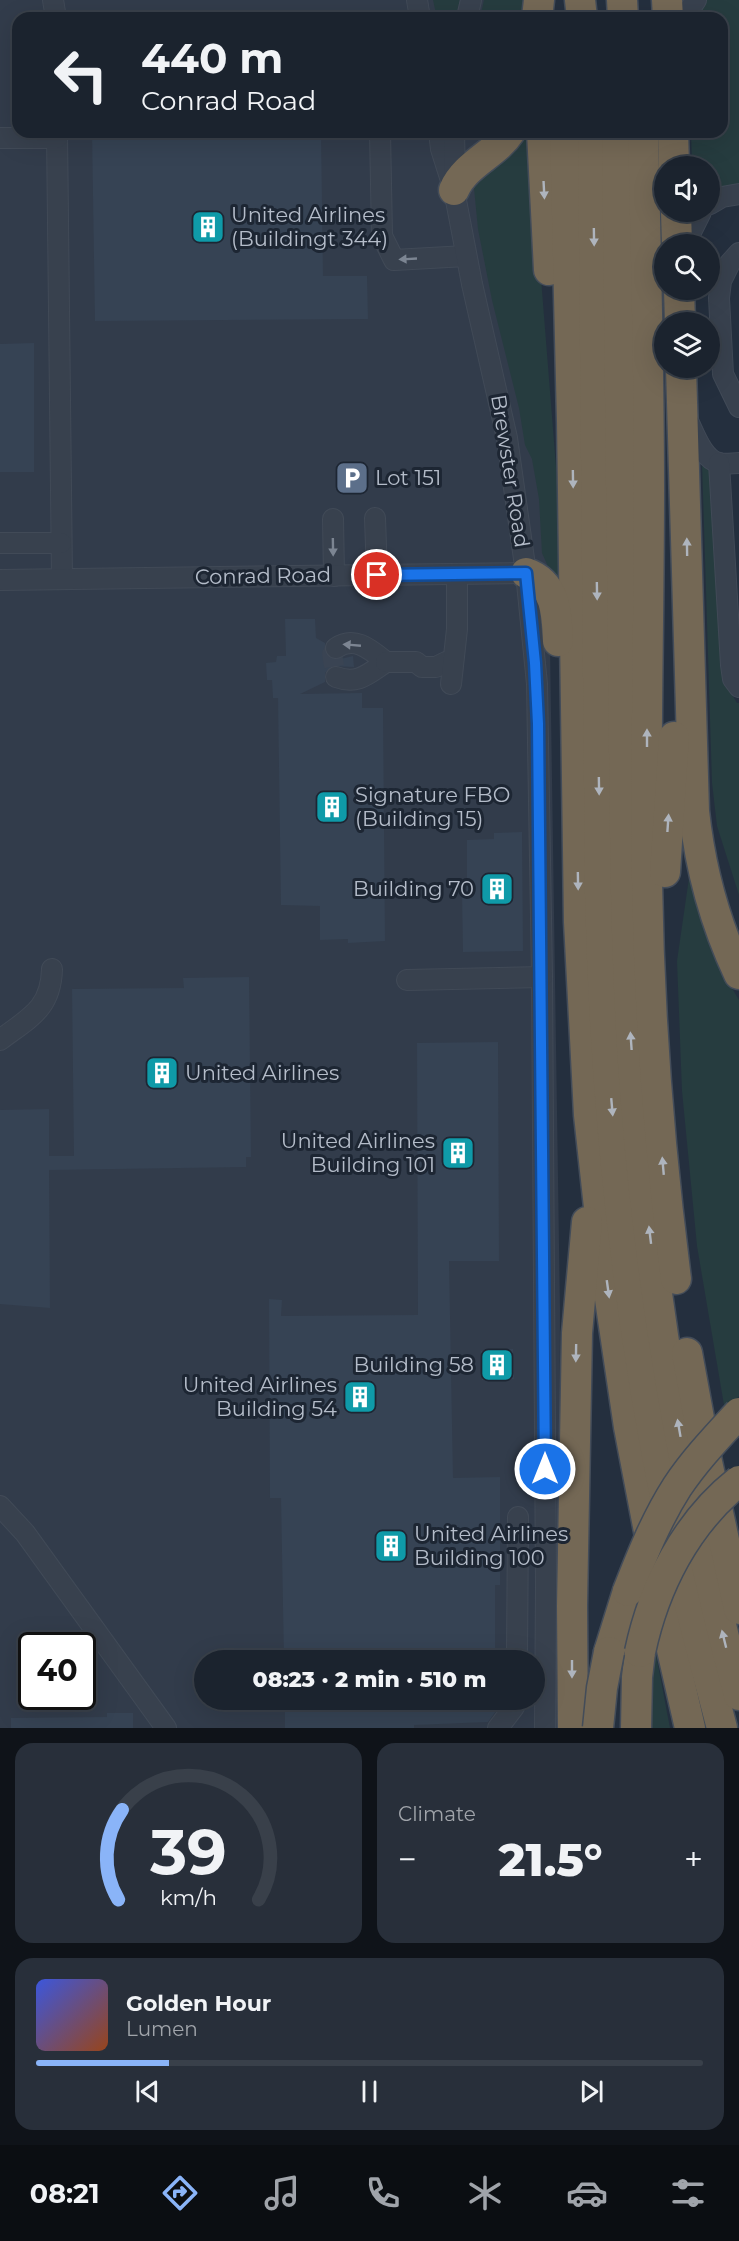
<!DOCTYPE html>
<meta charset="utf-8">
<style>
body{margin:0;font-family:Montserrat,sans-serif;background:#282f3a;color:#f1f3f6;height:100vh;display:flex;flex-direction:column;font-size:22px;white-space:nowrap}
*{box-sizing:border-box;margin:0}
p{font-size:20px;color:#a0a4aa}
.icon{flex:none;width:33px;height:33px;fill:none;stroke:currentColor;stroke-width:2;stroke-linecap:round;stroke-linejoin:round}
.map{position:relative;height:1728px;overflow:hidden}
.panel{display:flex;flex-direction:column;gap:15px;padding:15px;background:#0f1319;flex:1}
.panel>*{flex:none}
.guide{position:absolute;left:12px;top:12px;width:716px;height:126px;border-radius:18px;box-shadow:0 6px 24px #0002,0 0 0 2px #39404a;background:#1b232e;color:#f1f3f6;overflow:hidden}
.fabs{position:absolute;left:654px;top:156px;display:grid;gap:12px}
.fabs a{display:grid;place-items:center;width:66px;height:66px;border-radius:50%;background:#1b232e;box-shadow:0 6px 24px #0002,0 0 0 2px #39404a;font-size:30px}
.speed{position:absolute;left:18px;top:1632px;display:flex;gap:12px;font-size:30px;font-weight:700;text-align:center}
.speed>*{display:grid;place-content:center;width:78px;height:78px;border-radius:50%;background:#1b232e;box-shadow:0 6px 24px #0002,0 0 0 2px #39404a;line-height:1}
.speed .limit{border:3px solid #111;border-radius:9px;background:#fff;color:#111}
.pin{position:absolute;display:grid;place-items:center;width:51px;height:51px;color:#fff;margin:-26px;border:3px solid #fff;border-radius:50%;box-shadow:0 2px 6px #0007}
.me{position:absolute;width:66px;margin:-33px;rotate:0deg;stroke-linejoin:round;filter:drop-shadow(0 0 4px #0008)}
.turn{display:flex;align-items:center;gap:21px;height:126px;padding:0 30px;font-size:27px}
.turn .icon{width:78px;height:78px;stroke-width:2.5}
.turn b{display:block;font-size:42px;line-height:51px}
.big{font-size:45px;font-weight:800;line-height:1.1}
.panel .card{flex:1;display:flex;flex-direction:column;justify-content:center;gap:9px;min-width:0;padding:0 21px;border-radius:18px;background:#282f3a}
.panel .dial{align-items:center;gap:0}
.dial svg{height:156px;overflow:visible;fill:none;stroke:#39404a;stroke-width:7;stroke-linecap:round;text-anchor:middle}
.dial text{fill:#f1f3f6;stroke:none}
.song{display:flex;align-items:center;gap:18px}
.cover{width:72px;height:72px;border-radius:9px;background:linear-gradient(135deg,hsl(230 70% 55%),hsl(20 70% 35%))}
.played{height:6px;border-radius:3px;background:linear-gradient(90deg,#8ab4f8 20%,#39404a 20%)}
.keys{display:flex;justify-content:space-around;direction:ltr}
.heat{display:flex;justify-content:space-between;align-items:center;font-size:33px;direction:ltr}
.panel .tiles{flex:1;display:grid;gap:15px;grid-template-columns:1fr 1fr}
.card:last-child{grid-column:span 2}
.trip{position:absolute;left:194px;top:1650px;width:351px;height:60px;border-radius:30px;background:#1b232e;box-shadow:0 6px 24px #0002,0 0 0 2px #39404a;font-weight:800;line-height:60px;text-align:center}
.tab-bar{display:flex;height:96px;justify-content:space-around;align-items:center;background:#0b0e12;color:#a0a4aa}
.tab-bar .icon{width:42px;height:42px}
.tab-bar .active{color:#8ab4f8}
.tab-bar b{font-size:27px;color:#f1f3f6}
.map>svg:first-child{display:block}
.airport{fill:#323c4b;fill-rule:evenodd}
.green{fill:#263c3f}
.building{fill:#364354}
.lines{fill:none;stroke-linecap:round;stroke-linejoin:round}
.minor-tunnel{stroke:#3a4453;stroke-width:20;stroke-dasharray:20 10;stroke-linecap:butt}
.minor-casing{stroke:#414a57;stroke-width:22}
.highway-casing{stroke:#434c59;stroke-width:33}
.minor{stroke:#38414e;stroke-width:20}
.highway{stroke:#746855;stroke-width:30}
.highway-bridge-casing{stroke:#434c59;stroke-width:33;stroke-linecap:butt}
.highway-bridge{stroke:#746855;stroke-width:30}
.oneway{fill:#aeb4bd}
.oneway2{fill:#7c8592}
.route-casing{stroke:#114b97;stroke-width:15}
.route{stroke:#1a73e8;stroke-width:10}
.labels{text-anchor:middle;stroke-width:6;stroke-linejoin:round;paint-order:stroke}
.poi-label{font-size:21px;fill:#b4bcc9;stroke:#1d2633;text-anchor:start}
.street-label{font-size:21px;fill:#b4bcc9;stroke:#1d2633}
</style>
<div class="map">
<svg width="739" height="1728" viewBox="0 0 739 1728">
<rect width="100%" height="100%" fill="#242f3e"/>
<path class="airport" d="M0,0H523V18H18V132H526L544,412L550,646L560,1310L559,1728H0ZM32,1646H82V1696H32ZM204,1660H534V1700H204Z"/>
<g class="green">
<path d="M433,0H460L455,18H437Z"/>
<path d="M484,0H524L525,18H480Z"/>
<path d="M707,0H739V185L710,189V166H692L691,132H722V18H691L694,12Z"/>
<path d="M526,132H534L537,228L566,592L551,573L542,553L539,499L532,459L525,445L519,408L492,300L478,229L474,188Z"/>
<path d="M702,463L711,474L725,683L737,703H739V895L717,826L712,783Z"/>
<path d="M691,864L715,960L739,1000V1396L725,1411L697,1246L682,1091L677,961Z"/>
<path d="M655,1649L670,1728H646Z"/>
</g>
<g class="building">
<path d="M92,132H321L323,276H367L368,319L95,321Z"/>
<path d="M34,343V472H0V344Z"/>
<path d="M285,619H315L316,638L325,643V653L329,658L336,660L353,656L354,667L332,666L325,673V682L300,694L362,693V708H383L385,941L348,943V939L320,940V906L281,905L278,698H273L272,680H267L266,663L276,662L277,656H286Z"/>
<path d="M522,832L523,951L463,952L462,894H467V840L494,839V833Z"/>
<path d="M249,977L251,1157H246V1167L49,1170L50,1308L0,1304V1110L49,1109V1156H74L72,989L184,988L183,978Z"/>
<path d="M498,1042L499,1261H449L453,1478L500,1477V1585H495V1660H284L281,1498H270L269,1299L282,1300L281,1316L418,1315L417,1043Z"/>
<path d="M513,1349L514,1379L482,1380L481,1351Z"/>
<path d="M285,1700H496V1711L488,1722L414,1725V1728H285Z"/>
<path d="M107,1713H133V1728H11V1718L107,1717Z"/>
</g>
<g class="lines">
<path class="minor-tunnel" d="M336,648L332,654L336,677"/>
<g class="minor-casing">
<g id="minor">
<path d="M53,0L56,18"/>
<path d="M417,0L420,18"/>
<path d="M467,18L471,0"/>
<path d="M684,18L696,0"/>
<path d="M57,132L62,579"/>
<path d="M380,132L382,236L394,260L466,256"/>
<path d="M439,132L441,149L454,190L472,284L507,438L526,573L537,684L542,977L546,1587L545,1728"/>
<path d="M454,132L455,175"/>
<path d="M0,138H57"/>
<path d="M710,204L722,197L739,194"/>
<path d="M685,244L701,212"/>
<path d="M739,253L730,263L721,281L719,298L723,374L739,407"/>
<path d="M687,419C694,432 702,459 719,463C725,465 733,463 739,463"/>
<path d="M719,463L731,665L733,679L739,687"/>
<path d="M375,518L377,575"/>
<path d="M333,519L334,576"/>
<path d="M0,543H61"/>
<path d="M0,580L526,573"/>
<path d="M336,648C355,635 371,650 386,662C368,674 358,685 336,677"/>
<path d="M386,662H416L422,667H436L446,662H453"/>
<path d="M451,684L457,629V574"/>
<path d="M407,980L542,977"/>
<path d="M0,1040C29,1018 51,1009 52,969"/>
<path d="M0,1506L25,1533L166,1728"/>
<path d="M517,1660L518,1517"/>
<path d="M498,1728L514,1707L515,1700"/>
</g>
</g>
<g class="highway-casing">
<g id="highway">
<path d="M580,0L582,18"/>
<path d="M622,0L623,18"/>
<path d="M667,0L668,18"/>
<path d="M537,18L539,0"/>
<path d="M542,132L549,270"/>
<path d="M565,132L572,421L579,922L589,1115L606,1272L629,1427L670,1641L690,1728"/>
<path d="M593,132L600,895C605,1112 628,1331 675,1543C689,1605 706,1667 722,1728"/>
<path d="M617,132C619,309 621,485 623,662C625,809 624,957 636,1104C652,1304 687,1502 739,1695"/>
<path d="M643,132C646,251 649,370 649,490C649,620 645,751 647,882C649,1015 659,1147 676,1279"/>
<path d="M673,132L674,166"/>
<path d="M454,190C465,164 496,154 510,132"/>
<path d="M676,212L677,244"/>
<path d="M679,290L680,322"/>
<path d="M681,368L694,811C700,867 715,923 739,974"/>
<path d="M526,573C556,583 557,614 558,641"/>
<path d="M665,872L674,737"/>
<path d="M687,1353L707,1462L739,1609"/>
<path d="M609,1652L628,1591"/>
<path d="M573,1728L572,1606L577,1333L587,1222"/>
<path d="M636,1728L637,1677L640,1652"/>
</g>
</g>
<use href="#minor" class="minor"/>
<use href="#highway" class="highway"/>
<g class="highway-bridge-casing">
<g id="highway-bridge">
<path d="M628,1591C642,1555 656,1520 677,1487C695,1460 717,1437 739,1413"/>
<path d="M640,1652C654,1586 686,1523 739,1481"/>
<path d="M598,1728L602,1688L609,1652"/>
</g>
</g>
<use href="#highway-bridge" class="highway-bridge"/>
</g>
<defs><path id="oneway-solid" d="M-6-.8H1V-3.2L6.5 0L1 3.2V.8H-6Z" transform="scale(1.5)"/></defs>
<g class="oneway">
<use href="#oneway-solid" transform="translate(544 190) rotate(87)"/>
<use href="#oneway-solid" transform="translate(594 237) rotate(89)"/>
<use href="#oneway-solid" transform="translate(573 479) rotate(89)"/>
<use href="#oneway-solid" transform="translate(687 547) rotate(-91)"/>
<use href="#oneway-solid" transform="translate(597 591) rotate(89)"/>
<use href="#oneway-solid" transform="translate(647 738) rotate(-90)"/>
<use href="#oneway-solid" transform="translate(599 786) rotate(89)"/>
<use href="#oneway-solid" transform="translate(668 823) rotate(-86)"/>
<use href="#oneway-solid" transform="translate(578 881) rotate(89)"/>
<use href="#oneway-solid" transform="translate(631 1041) rotate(-94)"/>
<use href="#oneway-solid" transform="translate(612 1107) rotate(85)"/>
<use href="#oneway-solid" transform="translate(663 1166) rotate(-95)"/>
<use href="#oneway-solid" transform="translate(650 1235) rotate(-97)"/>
<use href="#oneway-solid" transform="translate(608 1289) rotate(82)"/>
<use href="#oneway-solid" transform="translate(576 1353) rotate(91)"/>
<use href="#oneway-solid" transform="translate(679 1428) rotate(-100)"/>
<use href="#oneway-solid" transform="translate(724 1639) rotate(-104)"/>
<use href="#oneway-solid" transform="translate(572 1669) rotate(90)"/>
</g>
<g class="oneway2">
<use href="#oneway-solid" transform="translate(408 259) rotate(177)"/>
<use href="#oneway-solid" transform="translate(333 547) rotate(89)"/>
<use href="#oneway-solid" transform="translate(352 645) rotate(-175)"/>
</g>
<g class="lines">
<g class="route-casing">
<path id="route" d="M377,575L526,573L535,663L538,724L545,1469"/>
</g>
<use href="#route" class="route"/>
</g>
<defs>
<g id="building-square" transform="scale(1.725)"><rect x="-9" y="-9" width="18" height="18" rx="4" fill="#0f9aa8" stroke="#1d2633"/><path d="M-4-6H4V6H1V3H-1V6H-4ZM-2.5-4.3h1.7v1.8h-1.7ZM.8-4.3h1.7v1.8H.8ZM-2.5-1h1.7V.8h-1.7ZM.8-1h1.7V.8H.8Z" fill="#fff"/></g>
<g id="parking-square" transform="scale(1.725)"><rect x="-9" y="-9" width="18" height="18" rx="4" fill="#5c6f8a" stroke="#1d2633"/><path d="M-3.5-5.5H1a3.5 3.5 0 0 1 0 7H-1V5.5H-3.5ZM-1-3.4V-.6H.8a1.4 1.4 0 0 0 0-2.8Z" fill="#fff"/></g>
</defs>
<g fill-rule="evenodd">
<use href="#building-square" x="208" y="227"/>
<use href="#parking-square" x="352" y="478"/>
<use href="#building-square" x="332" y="807"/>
<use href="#building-square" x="497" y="889"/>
<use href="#building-square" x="162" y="1073"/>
<use href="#building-square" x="458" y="1153"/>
<use href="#building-square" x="497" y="1365"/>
<use href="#building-square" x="360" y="1397"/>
<use href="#building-square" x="391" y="1546"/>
</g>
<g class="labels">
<g class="poi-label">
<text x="231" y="222">United Airlines<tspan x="231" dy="24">(Buildingt 344)</tspan></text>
<text x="375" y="485">Lot 151</text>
<text x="355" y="802">Signature FBO<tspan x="355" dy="24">(Building 15)</tspan></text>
<text x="474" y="896" text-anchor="end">Building 70</text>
<text x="185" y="1080">United Airlines</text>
<text x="435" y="1148" text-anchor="end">United Airlines<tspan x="435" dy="24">Building 101</tspan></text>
<text x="474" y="1372" text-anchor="end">Building 58</text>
<text x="337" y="1392" text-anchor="end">United Airlines<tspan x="337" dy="24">Building 54</tspan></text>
<text x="414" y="1541">United Airlines<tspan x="414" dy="24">Building 100</tspan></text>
</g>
<g class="street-label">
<text transform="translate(510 471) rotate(81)" y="7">Brewster Road</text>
<text transform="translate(263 576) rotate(-1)" y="7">Conrad Road</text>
</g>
</g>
</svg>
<div class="fabs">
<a><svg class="icon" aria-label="sound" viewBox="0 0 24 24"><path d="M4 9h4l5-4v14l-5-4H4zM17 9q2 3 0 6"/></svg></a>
<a><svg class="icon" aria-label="search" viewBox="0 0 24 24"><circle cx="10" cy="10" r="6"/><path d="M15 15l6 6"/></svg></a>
<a><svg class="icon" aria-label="layers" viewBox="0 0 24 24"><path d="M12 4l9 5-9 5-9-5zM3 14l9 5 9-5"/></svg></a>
</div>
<div class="speed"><div class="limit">40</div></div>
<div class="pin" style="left:377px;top:575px;background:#d93025"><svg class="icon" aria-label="arrive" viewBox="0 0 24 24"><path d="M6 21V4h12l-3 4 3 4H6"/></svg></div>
<svg class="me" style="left:545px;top:1469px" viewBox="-20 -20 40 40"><circle r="17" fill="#1a73e8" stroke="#fff" stroke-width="3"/><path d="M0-11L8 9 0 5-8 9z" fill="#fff"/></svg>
<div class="trip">08:23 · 2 min · 510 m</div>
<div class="guide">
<div class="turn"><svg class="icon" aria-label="left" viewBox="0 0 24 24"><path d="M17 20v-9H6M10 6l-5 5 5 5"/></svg><div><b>440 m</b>Conrad Road</div></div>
</div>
</div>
<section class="panel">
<div class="tiles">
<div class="card dial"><svg viewBox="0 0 100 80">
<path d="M14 69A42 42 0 1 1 86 69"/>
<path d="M14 69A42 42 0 0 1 16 23" stroke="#8ab4f8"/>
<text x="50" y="56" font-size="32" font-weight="700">39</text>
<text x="50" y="72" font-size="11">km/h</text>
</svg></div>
<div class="card"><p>Climate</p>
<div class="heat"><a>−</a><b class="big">21.5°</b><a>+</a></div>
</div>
<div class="card">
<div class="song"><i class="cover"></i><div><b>Golden Hour</b><p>Lumen</p></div></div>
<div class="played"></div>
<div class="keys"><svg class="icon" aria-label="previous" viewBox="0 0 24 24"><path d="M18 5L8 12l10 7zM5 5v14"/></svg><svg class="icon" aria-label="pause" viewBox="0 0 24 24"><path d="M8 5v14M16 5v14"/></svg><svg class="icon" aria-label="next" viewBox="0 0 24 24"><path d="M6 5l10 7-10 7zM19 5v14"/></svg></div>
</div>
</div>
</section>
<nav class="tab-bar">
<b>08:21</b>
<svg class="icon active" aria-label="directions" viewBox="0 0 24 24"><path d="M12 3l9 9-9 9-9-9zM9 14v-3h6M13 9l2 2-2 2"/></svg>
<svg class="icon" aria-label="music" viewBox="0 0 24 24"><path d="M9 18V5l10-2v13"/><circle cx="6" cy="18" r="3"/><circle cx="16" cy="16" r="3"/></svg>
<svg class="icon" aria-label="phone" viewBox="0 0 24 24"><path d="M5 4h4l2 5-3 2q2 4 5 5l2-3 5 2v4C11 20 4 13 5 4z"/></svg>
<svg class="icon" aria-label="climate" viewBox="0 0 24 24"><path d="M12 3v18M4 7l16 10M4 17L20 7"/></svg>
<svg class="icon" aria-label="car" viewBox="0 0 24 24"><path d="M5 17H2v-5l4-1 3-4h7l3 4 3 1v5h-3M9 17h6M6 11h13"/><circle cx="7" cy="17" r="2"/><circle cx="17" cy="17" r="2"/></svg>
<svg class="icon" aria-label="filters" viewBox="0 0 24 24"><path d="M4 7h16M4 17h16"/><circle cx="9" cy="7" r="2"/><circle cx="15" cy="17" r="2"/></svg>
</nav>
